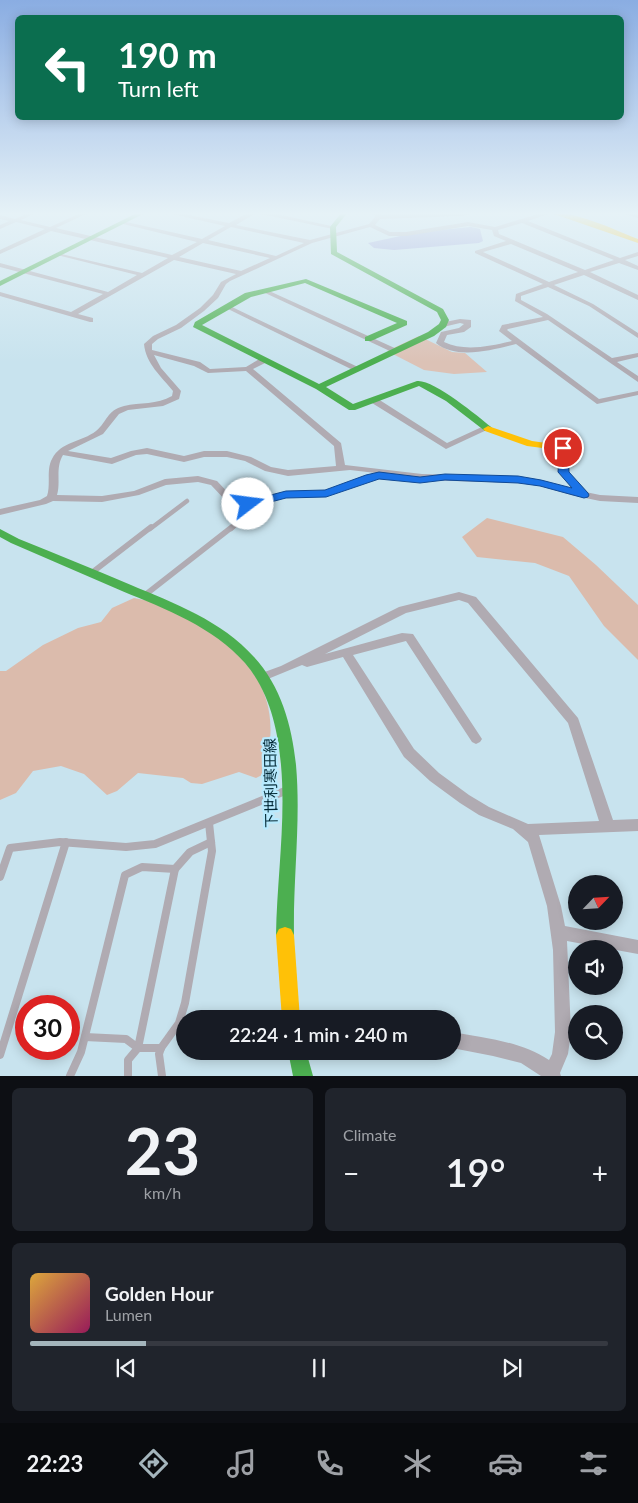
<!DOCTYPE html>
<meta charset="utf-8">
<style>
body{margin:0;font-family:Lato,"Noto Sans JP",sans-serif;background:#20242c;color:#f1f3f6;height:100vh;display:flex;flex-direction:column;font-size:19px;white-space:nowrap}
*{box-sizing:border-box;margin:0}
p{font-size:16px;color:#9ea1a6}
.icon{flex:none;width:28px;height:28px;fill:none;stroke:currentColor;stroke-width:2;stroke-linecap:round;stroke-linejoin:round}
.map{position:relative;height:1076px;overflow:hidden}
.side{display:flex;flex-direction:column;gap:12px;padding:12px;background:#0d0f14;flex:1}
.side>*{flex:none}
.guide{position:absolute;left:15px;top:15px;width:609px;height:105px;border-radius:8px;box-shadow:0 2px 12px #0003;background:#0b6e4f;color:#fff;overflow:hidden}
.needle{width:32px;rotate:65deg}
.buttons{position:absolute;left:568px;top:875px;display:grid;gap:10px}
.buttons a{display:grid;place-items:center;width:55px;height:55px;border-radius:50%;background:#171b24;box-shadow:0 2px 12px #0003;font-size:25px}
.speed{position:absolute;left:15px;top:995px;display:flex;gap:10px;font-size:25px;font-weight:700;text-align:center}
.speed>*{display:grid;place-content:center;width:65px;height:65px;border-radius:50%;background:#171b24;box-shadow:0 2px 12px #0003;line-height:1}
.speed .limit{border:8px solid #d22;background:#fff;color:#111}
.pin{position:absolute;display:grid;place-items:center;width:42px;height:42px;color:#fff;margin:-21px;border:2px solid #fff;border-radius:50%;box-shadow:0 1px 5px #0007}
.me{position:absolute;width:55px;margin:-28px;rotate:75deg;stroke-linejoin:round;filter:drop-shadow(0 0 4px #0008)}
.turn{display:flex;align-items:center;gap:18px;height:105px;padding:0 20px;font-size:22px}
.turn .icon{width:65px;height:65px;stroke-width:2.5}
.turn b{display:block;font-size:35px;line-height:42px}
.big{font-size:38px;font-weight:600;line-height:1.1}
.side .card{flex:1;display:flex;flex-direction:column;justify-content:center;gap:8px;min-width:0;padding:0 18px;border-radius:8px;background:#20242c}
.side .dial{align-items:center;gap:0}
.dial b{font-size:65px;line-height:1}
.song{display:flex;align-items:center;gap:15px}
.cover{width:60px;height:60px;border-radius:8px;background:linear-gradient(135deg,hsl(40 70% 55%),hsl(330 70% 35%))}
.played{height:5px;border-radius:2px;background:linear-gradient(90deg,#a4b5bc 20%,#363941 20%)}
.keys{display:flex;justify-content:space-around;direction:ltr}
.heat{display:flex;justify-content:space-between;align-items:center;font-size:28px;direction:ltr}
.side .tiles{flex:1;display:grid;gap:12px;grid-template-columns:1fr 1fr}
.card:last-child{grid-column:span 2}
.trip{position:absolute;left:176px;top:1010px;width:285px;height:50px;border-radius:25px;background:#171b24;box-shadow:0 2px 12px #0003;font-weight:600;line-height:50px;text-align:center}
.tab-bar{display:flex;height:80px;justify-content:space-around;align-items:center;background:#090b0e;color:#9ea1a6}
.tab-bar .icon{width:35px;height:35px}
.tab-bar .active{color:#a4b5bc}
.tab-bar b{font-size:22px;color:#f1f3f6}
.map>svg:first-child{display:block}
.green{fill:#dcc2b6}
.forest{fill:#dbbbac}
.water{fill:#9da3da}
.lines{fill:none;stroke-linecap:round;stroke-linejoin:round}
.lane-far2{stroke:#b0abb2;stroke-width:4.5}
.lane-far1{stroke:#b0abb2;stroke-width:5.5}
.lane{stroke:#b0abb2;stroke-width:8}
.street{fill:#b0abb2;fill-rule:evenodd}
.fast{fill:#4caf50;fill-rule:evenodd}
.slow{fill:#ffc107;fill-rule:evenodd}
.route{fill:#1a73e8;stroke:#114b97}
.labels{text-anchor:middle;stroke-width:4.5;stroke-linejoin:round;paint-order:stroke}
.near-street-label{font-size:15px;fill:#022936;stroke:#b8eafe}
</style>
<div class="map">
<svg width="638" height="1076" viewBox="0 0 638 1076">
<rect width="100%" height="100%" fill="#c8e3ee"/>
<path class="green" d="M419,336L452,352L465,353L487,372L454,374L424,370L387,351Z"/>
<g class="forest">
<path d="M487,518L563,537L596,565L638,605V660L604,626L569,576L535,563L477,557L462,537Z"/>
<path d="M134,598C147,601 163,602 175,608C186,613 197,623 207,630C263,668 282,708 264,774L256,778L239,772L202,784L191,783L183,778L138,773L117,791L107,795L84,774L61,766L33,771L16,793L0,800V671H6L43,645L78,628L101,622L112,608Z"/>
</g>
<path class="water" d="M471,227L480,229L483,241L479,243L394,250L374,248L368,243L419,232Z"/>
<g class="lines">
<g class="lane-far2">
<path d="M150,529L187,501"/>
<path d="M231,529L239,522"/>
</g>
<g class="lane-far1">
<path d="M94,571L151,527"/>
<path d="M145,595L232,527"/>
</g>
<g class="lane">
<path d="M0,877L10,848L60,842L126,847L155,844L285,791"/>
<path d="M85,1037L126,1039L138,1048L175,869L190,852L211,842"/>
<path d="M0,1055L66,842"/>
<path d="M70,1076L81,1052L125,875L142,867L175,869"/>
<path d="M128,1076V1060L138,1048H161"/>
<path d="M162,1076L159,1054L161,1048L179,1023L185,1003L212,851L209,823"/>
</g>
<g class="street">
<path d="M30,212H38L21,220L50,227L83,212H90L56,228L172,255L197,242L119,223L122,221L202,239L225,226L163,212H174L229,223L250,212H267L336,227L333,229L256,213L236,225L310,240L369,224L375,217L374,212H380L381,215L478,212L462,216L380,219L375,225L390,232H406L468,222L495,227L545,212H554L528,221L620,258L638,252V256L625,260L638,266V270L619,263L590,272L638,295V300L584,275L554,285L593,304L638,333V338L589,306L548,287L521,296V300L547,314L612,358L638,353V357L617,362L638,376V382L548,320L508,329L507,330L599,399L638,391V395L597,404L516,344C493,350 456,360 436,343L441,332L459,328L464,324L460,323L443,327L439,325L440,323L460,319L471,320V327L464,332L447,335L444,342C465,352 490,346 512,341L499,331L502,325L543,317L515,301L516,294L543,284L475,253V251L506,241L494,236L492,230L468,226L406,236H389L370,227L312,243L230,281L226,284L218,298L204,311L181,328L158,339L152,344V350L200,362L210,369L246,367L261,358H267V362L253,369L341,443L345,465L422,474L518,477L541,480L576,490L600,495L638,497V503L600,501L571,495L540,486L518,483L422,480L389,475L385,478L371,480L326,497H286L245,508L229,504L211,485L198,482L166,485L139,495L102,502L53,501L46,504L0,515V509L40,500L47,496C51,484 46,470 52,459C61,441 82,442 96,431C108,421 106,411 124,406C140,402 157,405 172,396L173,391C161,376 146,364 144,344L153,336L176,325L200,308L213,295L221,282L236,274L174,260L78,314L93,318V322H90L0,296V292L71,312L103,294L0,267V263L108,292L137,275L57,255V253L142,273L168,258L51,231L0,254V250L45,229L16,222L0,229V225L9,221L0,219V215L15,219ZM522,223L614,260L585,270L499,234L498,230ZM231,227L304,243L276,256L208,240ZM203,243L270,258L241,271L179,257ZM511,244L578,272L549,282L483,252ZM154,355L194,366L208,373L246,371L334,446L336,466L288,470L271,467L251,457L227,451H204L184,456L147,448L131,451L111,458L68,451L103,434L119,414L128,410L163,406L179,399L181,391L161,368ZM147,454L184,462L204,457H227L245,461L265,471L288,476L350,470L376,473L366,475L325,491H286L245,502L235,500L217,481L198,476L165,479L134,491L102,496L57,495C61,482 55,468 63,455L112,464L136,455Z"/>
<path d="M621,212L638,214V218L622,213Z"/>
<path d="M263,290H267L399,350L398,352H392L263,292Z"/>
<path d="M226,306H230L360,368L356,370H353L226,308Z"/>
<path d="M372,399H378L447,443L484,426H490L491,428L446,449L372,403Z"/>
<path d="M459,592L476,597L578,718L613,820L638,819V831L539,835L561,906L565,926L638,940V954L567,941L571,1032L568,1054L560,1073L561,1076H541L521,1063L493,1056L452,1048V1032C485,1038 520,1041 549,1060L552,1054L555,1032L553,950L547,906L528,842L513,829L479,815L460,803L430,781L404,757L343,657L307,667L302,665L263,681L259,680L257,677L259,674L281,666L399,607ZM459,600L468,603L568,723L599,821L528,824L489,807L469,795L439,773L414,749L353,655L406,641L472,742L476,744L480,742L482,739L413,634L402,633L325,654L406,613Z"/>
</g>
<g class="fast">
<path d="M139,212H147L0,286V281Z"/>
<path d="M342,212H348L336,227L337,252L443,309L449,320L446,327L434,336L326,387L353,404L417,381C433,379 478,416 491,427L493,429L491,431H485L446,401L419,386L355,410H349L316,389L193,327L195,322L245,293L306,279L407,321V325L371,341H365V337L397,323L305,283L251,297L202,325L319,384L428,332L439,324L441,320L437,312L331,254L330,227Z"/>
<path d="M0,529L19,539C56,554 94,569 131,585C174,603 222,621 254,657C281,686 292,726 296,765C301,821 293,878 294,935L291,941L285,943L279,941L276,935C277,878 286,821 281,765C278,729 269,691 245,663C213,627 166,609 122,591C85,575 48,559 11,543L0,537Z"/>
<path d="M288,1051H306L313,1076H293Z"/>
</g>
<g class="slow">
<path d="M548,212C578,212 610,228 638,239V243Z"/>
<path d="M488,426L532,441L567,446L568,471L588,493L589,495L588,497H580L558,472V450L527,446L485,431L483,429Z"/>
<path d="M285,927L291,929L294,935L300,1019H282L276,935L279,929Z"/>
</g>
</g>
<linearGradient id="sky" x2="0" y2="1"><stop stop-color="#8aade2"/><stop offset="0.59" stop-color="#e6f2f7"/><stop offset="1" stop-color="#e6f2f7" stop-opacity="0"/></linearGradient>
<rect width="638" height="362" fill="url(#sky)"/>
<path class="route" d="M560,445H567L568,448L569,472L588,493L589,495L588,497L584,498L540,486L518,483L445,480L420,483L379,479L326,497L286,498L248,508L242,504L244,502L286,491L325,490L366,475L379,472L420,477L445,474L518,476L541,480L572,488L558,472Z"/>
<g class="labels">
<g class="near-street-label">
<text transform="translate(271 783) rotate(-91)" y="5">下世利寒田線</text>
</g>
</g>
</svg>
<div class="buttons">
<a><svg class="needle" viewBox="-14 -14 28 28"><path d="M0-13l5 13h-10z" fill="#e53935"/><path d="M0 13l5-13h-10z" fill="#9ea1a6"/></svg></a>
<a><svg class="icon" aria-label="sound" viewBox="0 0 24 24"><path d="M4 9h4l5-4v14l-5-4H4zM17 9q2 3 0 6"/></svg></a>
<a><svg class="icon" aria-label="search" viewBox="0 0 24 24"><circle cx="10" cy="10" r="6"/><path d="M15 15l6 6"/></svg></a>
</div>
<div class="speed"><div class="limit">30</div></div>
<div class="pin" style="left:563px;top:448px;background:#d93025"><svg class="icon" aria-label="arrive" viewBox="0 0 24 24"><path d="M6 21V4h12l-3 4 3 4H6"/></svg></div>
<svg class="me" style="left:248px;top:504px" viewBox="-20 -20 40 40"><circle r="19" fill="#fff"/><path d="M0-13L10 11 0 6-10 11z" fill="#1a73e8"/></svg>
<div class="trip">22:24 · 1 min · 240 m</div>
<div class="guide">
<div class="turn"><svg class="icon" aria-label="left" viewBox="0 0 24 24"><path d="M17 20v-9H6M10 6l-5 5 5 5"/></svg><div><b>190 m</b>Turn left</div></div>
</div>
</div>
<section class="side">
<div class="tiles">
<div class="card dial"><b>23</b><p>km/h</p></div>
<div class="card"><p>Climate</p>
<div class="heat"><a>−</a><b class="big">19°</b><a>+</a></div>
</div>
<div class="card">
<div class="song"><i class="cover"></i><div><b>Golden Hour</b><p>Lumen</p></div></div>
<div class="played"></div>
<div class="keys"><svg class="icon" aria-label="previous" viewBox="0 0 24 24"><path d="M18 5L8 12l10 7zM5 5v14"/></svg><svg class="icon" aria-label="pause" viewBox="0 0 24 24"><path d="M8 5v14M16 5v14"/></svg><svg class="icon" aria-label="next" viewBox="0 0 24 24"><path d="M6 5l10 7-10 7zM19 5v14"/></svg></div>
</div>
</div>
</section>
<nav class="tab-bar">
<b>22:23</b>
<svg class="icon active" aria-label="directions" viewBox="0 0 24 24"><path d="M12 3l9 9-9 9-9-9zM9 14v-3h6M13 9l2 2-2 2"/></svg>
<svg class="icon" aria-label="music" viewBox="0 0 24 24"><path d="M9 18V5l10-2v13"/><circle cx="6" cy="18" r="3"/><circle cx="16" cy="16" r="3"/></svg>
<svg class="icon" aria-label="phone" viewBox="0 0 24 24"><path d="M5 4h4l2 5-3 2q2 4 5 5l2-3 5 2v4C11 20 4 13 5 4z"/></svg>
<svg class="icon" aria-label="climate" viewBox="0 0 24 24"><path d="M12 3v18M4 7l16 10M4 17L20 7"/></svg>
<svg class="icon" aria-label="car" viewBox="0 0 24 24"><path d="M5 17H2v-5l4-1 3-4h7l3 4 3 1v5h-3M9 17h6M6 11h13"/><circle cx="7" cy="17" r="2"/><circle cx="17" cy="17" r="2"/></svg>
<svg class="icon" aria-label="filters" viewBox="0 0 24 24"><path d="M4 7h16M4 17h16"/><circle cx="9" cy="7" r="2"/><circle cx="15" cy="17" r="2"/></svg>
</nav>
